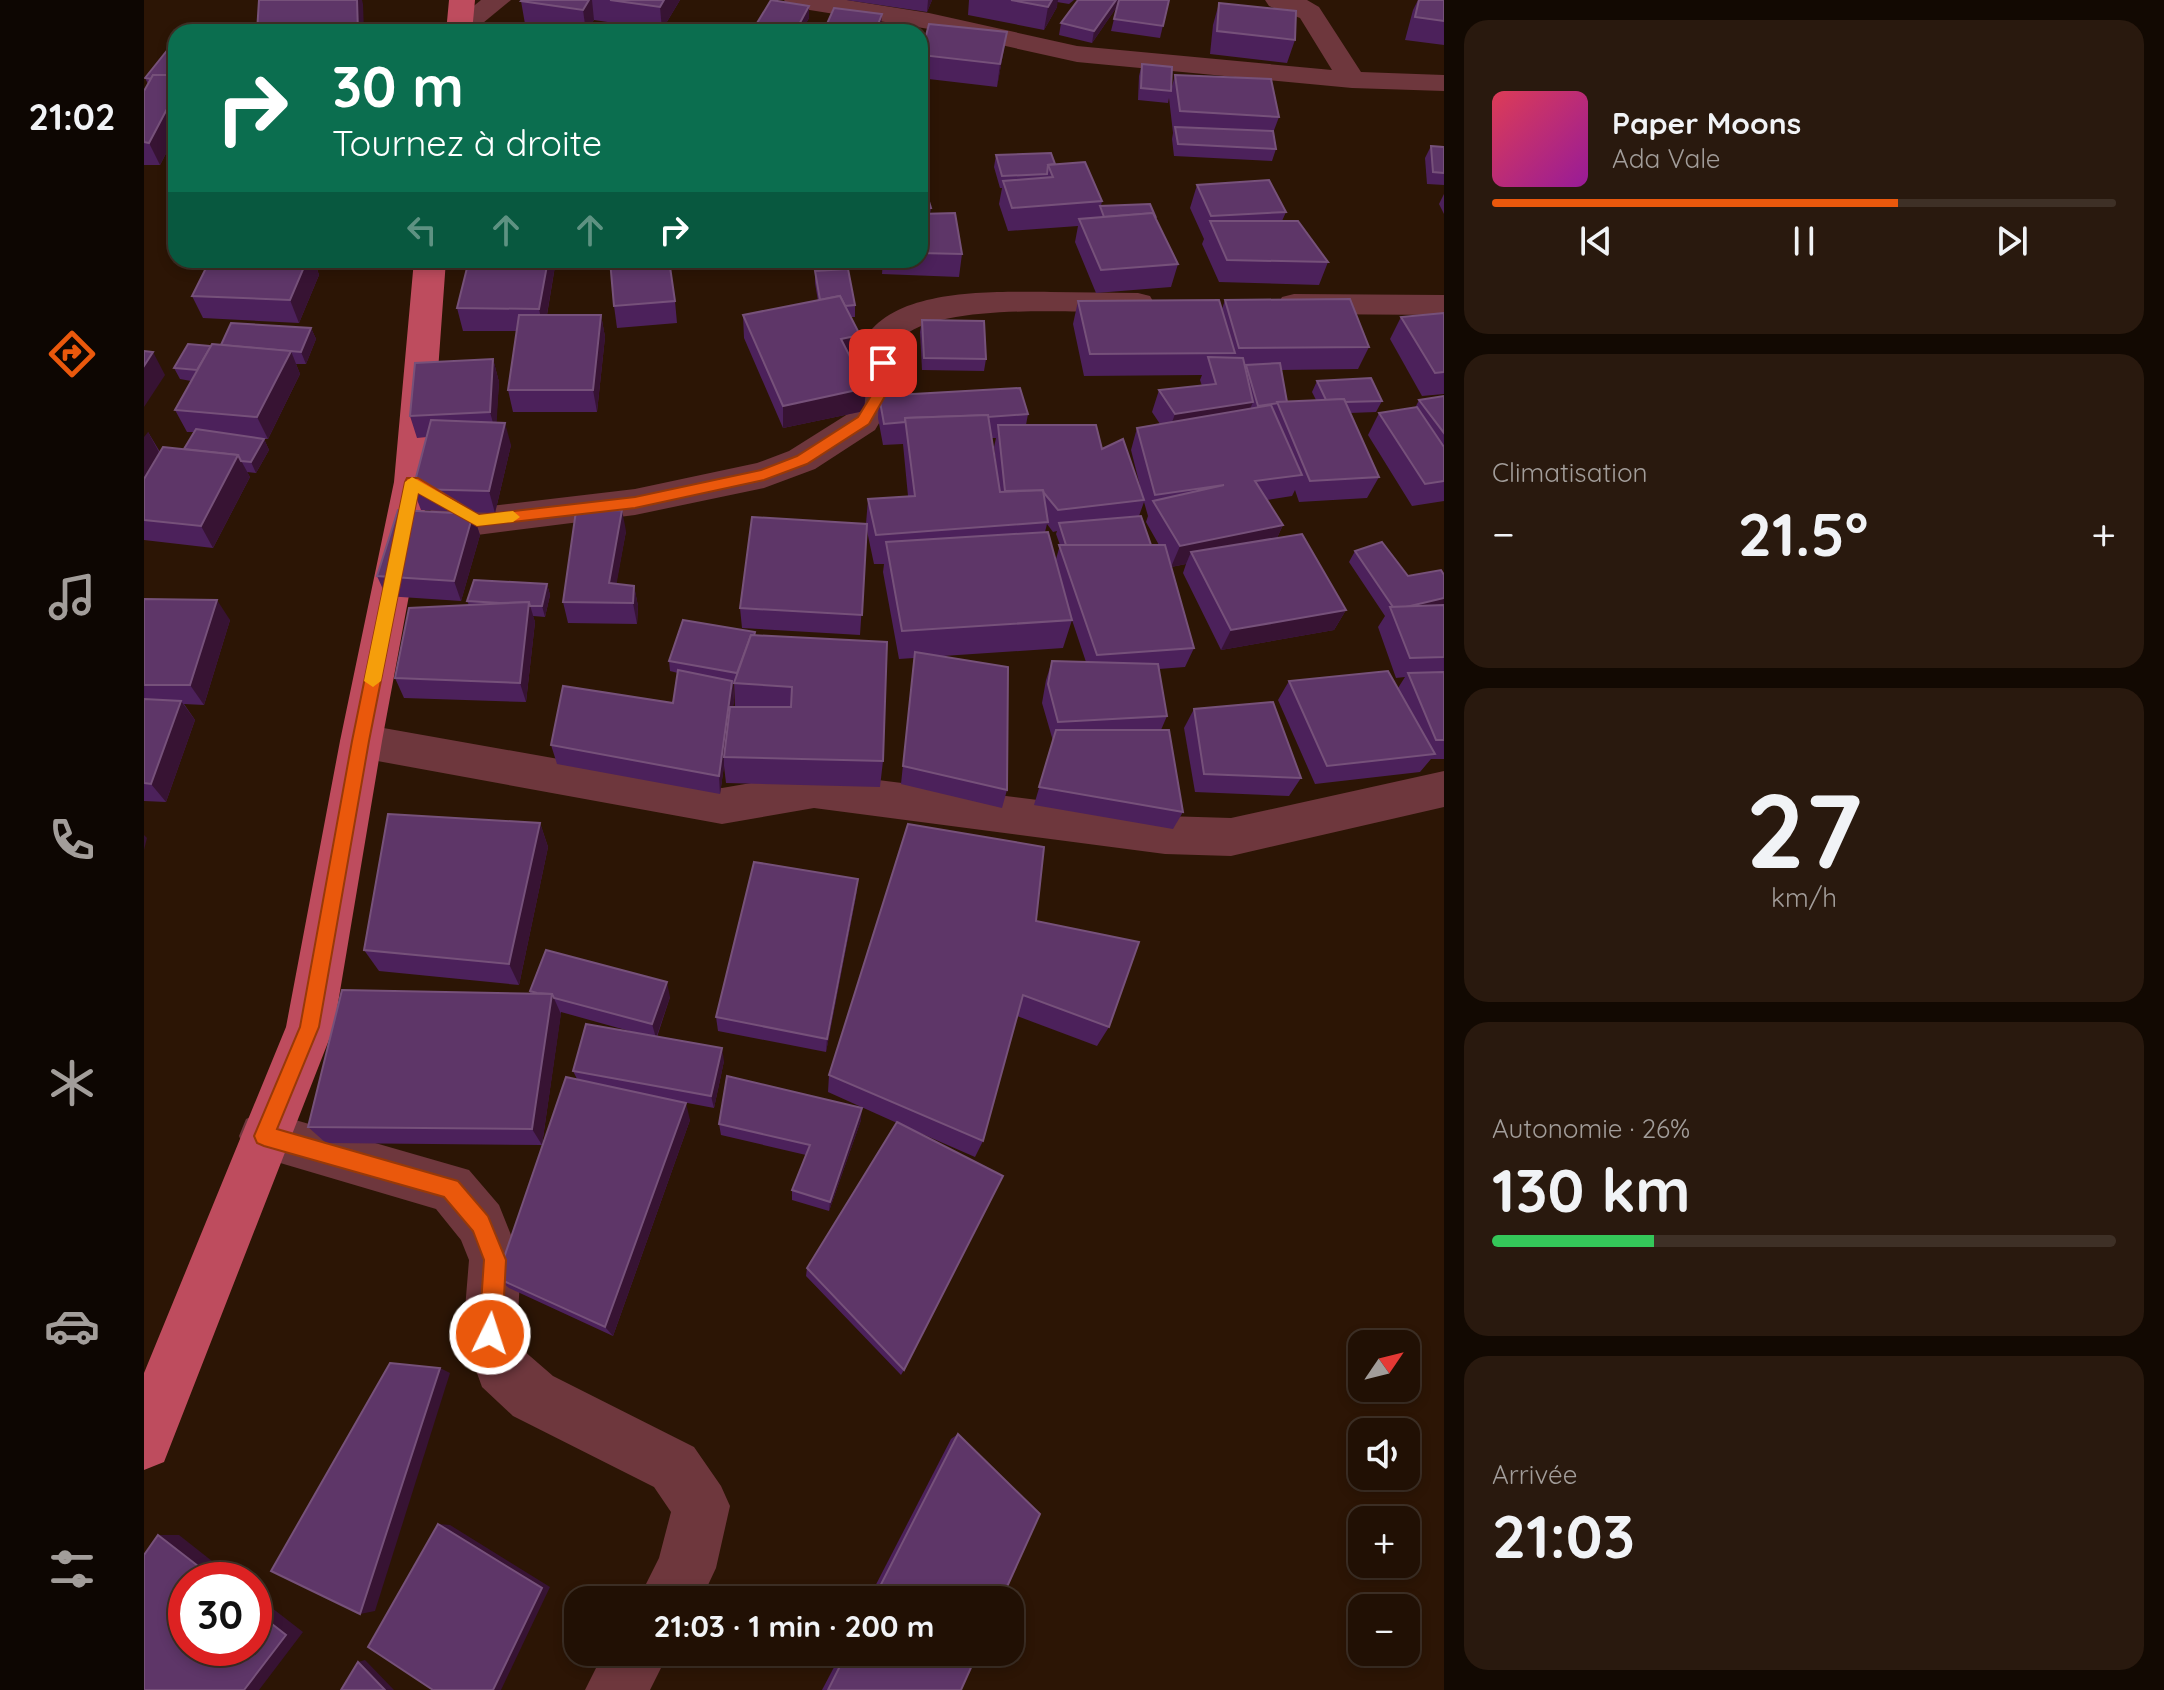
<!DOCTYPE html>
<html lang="fr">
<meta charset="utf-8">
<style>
body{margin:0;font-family:Quicksand,sans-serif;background:#29190e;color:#f1f3f6;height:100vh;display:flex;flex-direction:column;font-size:30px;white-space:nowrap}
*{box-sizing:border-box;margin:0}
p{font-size:26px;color:#a29d9a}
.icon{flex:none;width:44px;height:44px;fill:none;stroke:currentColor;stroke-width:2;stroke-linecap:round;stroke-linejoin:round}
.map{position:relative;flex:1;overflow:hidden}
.drawer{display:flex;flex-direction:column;gap:20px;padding:20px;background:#120902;width:720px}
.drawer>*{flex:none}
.top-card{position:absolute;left:24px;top:24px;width:760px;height:244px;border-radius:24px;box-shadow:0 4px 12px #0003,0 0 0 2px #3e3026;background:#0b6e4f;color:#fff;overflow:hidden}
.needle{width:52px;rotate:55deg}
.fabs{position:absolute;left:1204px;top:1330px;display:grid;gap:16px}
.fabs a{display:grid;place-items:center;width:72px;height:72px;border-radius:16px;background:#211004;box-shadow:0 4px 12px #0003,0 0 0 2px #3e3026;font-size:40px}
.speed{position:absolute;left:24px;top:1562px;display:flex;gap:16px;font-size:40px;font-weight:700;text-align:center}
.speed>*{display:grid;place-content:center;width:104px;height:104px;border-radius:50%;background:#211004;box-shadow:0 4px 12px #0003,0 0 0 2px #3e3026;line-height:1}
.speed .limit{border:12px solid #d22;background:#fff;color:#111}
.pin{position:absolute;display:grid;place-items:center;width:68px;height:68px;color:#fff;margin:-34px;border-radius:16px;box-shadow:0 4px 12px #0006}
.me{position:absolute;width:88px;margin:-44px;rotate:4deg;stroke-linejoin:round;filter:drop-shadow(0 0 6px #0008)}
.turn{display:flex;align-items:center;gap:28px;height:168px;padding:0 32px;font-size:36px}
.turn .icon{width:104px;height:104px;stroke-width:2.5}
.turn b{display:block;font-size:56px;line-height:68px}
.lanes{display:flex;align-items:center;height:76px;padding:0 32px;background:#0003;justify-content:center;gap:40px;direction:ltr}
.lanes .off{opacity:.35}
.big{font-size:60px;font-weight:700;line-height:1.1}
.drawer .tile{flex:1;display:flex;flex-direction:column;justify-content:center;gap:12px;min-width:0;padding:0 28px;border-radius:24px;background:#29190e}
.drawer .dial{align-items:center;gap:0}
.dial b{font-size:104px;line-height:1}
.song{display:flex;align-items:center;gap:24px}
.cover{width:96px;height:96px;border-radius:12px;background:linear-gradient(135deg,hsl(350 70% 55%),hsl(300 70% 35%))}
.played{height:8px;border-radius:4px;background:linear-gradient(90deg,#ea580c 65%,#3e3026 65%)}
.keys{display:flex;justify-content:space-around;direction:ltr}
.heat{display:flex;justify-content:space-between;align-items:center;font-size:44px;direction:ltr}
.charge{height:12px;border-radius:6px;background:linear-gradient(90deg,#34c759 26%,#3e3026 0)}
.trip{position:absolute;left:420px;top:1586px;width:460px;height:80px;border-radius:24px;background:#211004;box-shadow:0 4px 12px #0003,0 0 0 2px #3e3026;font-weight:700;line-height:80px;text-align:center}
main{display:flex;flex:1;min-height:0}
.menu{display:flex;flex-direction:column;width:144px;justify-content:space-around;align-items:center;background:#0d0602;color:#a29d9a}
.menu .icon{width:56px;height:56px}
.menu .active{color:#ea580c}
.menu b{font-size:36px;color:#f1f3f6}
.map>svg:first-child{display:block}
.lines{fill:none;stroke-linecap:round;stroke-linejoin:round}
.minor{fill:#6e373d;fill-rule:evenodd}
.major{fill:#be4c5e;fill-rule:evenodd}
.wall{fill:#4c215b;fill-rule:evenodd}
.shaded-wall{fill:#371333}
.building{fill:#5e3668;stroke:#76517a;stroke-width:2}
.route{fill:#ea580c;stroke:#983908;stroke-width:2}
.slow{fill:#f59e0b}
</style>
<main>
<nav class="menu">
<b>21:02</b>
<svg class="icon active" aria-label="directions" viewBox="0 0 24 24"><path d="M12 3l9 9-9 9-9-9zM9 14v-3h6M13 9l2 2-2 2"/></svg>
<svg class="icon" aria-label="music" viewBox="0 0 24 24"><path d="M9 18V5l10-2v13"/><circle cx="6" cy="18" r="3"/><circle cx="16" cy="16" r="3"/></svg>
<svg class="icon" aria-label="phone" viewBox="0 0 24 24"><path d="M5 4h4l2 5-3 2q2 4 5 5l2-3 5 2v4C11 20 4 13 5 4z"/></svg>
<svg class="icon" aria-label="climate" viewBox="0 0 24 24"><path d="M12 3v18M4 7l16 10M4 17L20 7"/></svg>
<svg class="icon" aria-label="car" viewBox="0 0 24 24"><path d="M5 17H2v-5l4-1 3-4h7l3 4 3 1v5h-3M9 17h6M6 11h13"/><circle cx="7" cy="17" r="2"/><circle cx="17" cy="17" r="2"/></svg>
<svg class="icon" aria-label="filters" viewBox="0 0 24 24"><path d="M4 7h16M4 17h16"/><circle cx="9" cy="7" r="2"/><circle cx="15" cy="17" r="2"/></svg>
</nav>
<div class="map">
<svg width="1300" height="1690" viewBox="0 0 1300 1690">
<rect width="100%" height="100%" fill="#2c1505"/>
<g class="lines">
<g class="minor">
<path d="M337,0H367L328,32H305L303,28Z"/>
<path d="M640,0H703L785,13L933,46L1188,70L1156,18L1125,6L1121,0H1163L1175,7L1217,72L1300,75V91L1208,88L933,62L785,29L653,8L644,6Z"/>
<path d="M907,292L994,293L1006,296L1010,303L1006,310L994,313C939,313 795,301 756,339L754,391L731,430L671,469L620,488L491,515L333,535L320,531L255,491L250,482L255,473L268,469L281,473L338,507L491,489L613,463L645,451L707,412L720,391L723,336C755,287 855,292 907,292Z"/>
<path d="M1150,294L1300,295V315L1150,314L1138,311L1134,304L1138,297Z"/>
<path d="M217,724L578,788L670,772L1021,816L1087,818L1300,771V807L1087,856L1021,854L670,808L578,824L217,758L202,753L196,741L202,729Z"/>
<path d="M120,1111L325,1170L355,1205L377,1260L373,1334L379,1350L409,1376L550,1447L577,1486L586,1506L572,1568L557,1600H494L515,1558L527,1512L510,1487L369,1416L338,1387L319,1334L325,1260L317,1240L292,1209L102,1153L95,1136L102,1119Z"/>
<path d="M460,1652H525L506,1690H441Z"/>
</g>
<g class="major">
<path d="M305,0H331L328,32H302Z"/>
<path d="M270,260H302L286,482L238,741L190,1027L20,1462L0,1470V1373L142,1027L196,741L250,482Z"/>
</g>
</g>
<g class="wall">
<path d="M378,0H536L518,30L450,20L442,32L381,24L377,1Z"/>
<path d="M702,0H788L783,12Z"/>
<path d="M825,0H930L925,4L913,2V7L900,30L824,15Z"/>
<path d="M934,0H974L972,8L948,43L915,35L917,23Z"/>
<path d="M1025,0L1016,38L967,31L970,19Z"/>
<path d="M1274,0H1300V45L1261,40L1269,10Z"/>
<path d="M1075,3L1151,40L1143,63L1066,54L1069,25Z"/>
<path d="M665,6V18L657,32H610V28Z"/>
<path d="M682,26H737L735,32H682Z"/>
<path d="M863,32L853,87L776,78L777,55Z"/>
<path d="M32,49V134L16,165H0V91L4,84L1,78Z"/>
<path d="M998,64L1027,90L1031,75L1135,117L1129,133L1132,149L1128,161L1030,156L1028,139L1029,133L1025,98L1024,103L994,100L995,76Z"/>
<path d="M1287,146L1300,147V185L1283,184L1281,158Z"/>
<path d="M852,155L911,164L958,201L957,206L1012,218L1034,264L1027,287L952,293L931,242L934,226L864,231L855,204L858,188H856L850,167Z"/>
<path d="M776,172L787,208L786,214L818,254L815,277L738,274L739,260H776Z"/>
<path d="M1053,185L1142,212L1138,221L1184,262L1175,285L1075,282L1058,244L1060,239L1046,208Z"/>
<path d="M1300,194V214L1295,204Z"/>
<path d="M38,260H170L175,275L155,323L59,318L48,296L63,265L40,264Z"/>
<path d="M325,260H412L403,315H457L461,337L453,412H369L364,390L373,331H319L313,308Z"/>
<path d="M671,271L711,305V317H707L715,357L707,359L722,388L720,411L639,428L600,338L599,315L674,301L671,283Z"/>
<path d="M1081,300L1225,347L1214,369L1137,370L1143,402L1172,400L1168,392L1173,381L1238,401L1232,412L1206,413L1235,477L1223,498L1155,502L1151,490L1148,496L1123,500L1139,525L1133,538L1202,610L1190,630L1077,650L1039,573L1042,564L1027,567L1050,648L1041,667L1015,669L1023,716L1017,730L1039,812L1029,829L890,805L909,741L898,703L902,680L908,661L942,662L928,620L919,648L799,656L863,790L858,808L757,784L770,658L755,659L739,572L740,564H730L723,531L716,635L598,628L596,608L722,524L724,499L764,496L759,444L739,445L734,418L735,396L884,414L882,425L958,449L996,486L987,450L993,428L1016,424L1008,412L1015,390L1058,386L1056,380L1058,375L940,376L929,324L934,301L1078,309ZM847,438H852L850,447L854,479ZM1000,502L1004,516L1002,522L1015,545H1007L995,516ZM903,524L909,532L913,531L912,534L916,545L912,559L901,532Z"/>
<path d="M531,301L533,323L473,328L470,306Z"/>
<path d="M1300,313V394L1278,396L1246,339L1257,317Z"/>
<path d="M778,320L842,359L840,371L778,370L776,332Z"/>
<path d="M167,328L172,339L162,364H152L156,374L124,439H120L125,450L112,473L103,472L106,477L69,548L0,540V479L4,432L16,452L40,449L50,432H43L31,410L47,381L36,379L30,368L67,346Z"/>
<path d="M349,359L355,382L352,423L367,445L351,513L277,510L269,489L283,437L273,438L266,416Z"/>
<path d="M1300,396V501L1268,506L1224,435L1235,413L1271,408L1275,400Z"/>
<path d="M329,514L336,535L317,601L242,596L233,576Z"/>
<path d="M482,531L472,584L490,586L494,606L493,624L424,623L419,602Z"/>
<path d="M1211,551L1264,576L1300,575V759H1287L1276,772L1171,784L1134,700L1145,681L1254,688L1261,677L1252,678L1234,627L1241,616L1205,562Z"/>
<path d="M403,584L406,595L401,617L389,616L391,622L382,702L260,698L251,678L325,605L323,601Z"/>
<path d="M0,599L86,620L60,705L40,704L51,720L22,802L0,801Z"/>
<path d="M611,636L739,761L736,787L582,783L580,766L576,794L413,764L407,745L529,703L534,673L526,671L525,661ZM589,682H590L591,707H589L590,700Z"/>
<path d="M1050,709L1157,778L1145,796L1051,792L1040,728Z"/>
<path d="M396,823L404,847L375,985L235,971L220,950Z"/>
<path d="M714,879L712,896L682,1052L574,1031L572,1017Z"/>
<path d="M892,921L965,1027L953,1046L873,1016L839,1141L831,1157L760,1126V1370L757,1375L662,1276L663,1268L753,1123L684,1092L685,1075Z"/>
<path d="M386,991L526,997L513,1037L580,1061L570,1108L533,1101L546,1120L469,1336L365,1288L353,1278L433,1079L429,1071L496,1034L417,1012L398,1145L182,1143L164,1127L386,993Z"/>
<path d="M717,1120L685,1211L648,1200V1190L662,1155L577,1135L575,1124Z"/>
<path d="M814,1434L857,1600H724L807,1439Z"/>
<path d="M698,1652H834L817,1690H678Z"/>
</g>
<g class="shaded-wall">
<path d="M213,0H218L219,4L220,32H214Z"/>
<path d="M445,0H448L450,20L442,32L439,10Z"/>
<path d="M520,0H536L518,30L516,7Z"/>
<path d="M784,0H788L783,12Z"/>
<path d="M908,0H914L913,7L900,30L904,7Z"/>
<path d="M972,0H974L972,8L948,43L950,31Z"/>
<path d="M665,6V18L657,32H651Z"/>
<path d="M738,14L737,26L735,32H731Z"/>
<path d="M863,32L853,87L856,64Z"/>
<path d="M32,92V134L16,165L5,143Z"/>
<path d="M162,260H170L175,275L155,323L146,300Z"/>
<path d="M404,260H412L400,332L395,309Z"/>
<path d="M457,315L461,337L453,412L449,390Z"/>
<path d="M167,328L172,339L162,364L157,352Z"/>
<path d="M716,335L715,357L696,361L697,339Z"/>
<path d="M147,351L156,374L124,439L113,417Z"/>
<path d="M9,352L21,375L0,407V366Z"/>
<path d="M349,359L355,382L352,434L346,412Z"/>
<path d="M722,388L720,411L639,428V406Z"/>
<path d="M1109,402L1100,424L1023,436L1031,414Z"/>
<path d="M361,423L367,445L351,513L345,491Z"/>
<path d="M4,432L16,454L0,478V437Z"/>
<path d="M120,439L125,450L112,473L107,462Z"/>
<path d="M94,455L106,477L69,548L57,526Z"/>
<path d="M478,510L482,531L469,604L465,583Z"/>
<path d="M329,514L336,535L317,601L310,581Z"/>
<path d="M1139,525L1129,546L1047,552L1042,564L1027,567L1036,546Z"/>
<path d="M403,584L406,595L401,617L398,606Z"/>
<path d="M490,586L494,606L493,624L489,603Z"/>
<path d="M1300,598V607L1251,609Z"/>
<path d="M73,600L86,620L60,705L46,685Z"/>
<path d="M385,602L391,622L382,702L376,683Z"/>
<path d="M1202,610L1190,630L1077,650L1087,630Z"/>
<path d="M588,681L590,700L582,757H580V766L576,794L575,776Z"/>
<path d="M37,701L51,720L22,802L7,784Z"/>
<path d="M396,823L404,847L375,985L365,964Z"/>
<path d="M0,835L3,838L0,850Z"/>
<path d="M714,879L712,896L682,1052L683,1039Z"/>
<path d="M523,982L526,997L512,1038L508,1024Z"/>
<path d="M408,994L417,1014L398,1145L388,1129Z"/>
<path d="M578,1048L580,1061L570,1108L567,1096Z"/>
<path d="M542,1103L546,1120L469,1336L461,1327Z"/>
<path d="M718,1108L717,1120L685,1211L686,1202Z"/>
<path d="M296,1368L306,1373L231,1611L216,1614Z"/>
<path d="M294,1524L306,1525L406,1587L357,1690H349Z"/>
<path d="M14,1535H35L92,1580H72Z"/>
<path d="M110,1594L159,1632L115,1690H100L110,1610Z"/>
<path d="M221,1660L250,1690H241L214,1662Z"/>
</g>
<g class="building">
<path d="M115,0H213L214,32H113Z"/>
<path d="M378,0H445L439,10L377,1Z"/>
<path d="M466,0H520L516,7Z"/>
<path d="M627,0L665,6L651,32H634L610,28Z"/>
<path d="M867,0H908L904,7Z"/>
<path d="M934,0H972L950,31L917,23Z"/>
<path d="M975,0H1025L1019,26L970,19Z"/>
<path d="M1275,0H1300V21L1271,17Z"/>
<path d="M1075,3L1152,11L1151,40L1073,31Z"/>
<path d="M690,8L738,14L731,32L682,26Z"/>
<path d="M785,24L863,32L856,64L777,55Z"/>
<path d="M25,48L32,49V75H9L7,79L1,78Z"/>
<path d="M998,64L1028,67L1027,91L997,88Z"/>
<path d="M9,75H32V92L5,143L0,142V91Z"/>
<path d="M1031,75L1127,79L1135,117L1036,111Z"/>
<path d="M1031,127L1129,131L1132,149L1034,144Z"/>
<path d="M1287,146L1300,147V173L1289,172Z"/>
<path d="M907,153L911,164L904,165L903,174L858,176L852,155Z"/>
<path d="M941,162L958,201L868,208L859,181L909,177L904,165Z"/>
<path d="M776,172L787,208H776Z"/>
<path d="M1125,180L1142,212L1067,216L1053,185Z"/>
<path d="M1006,204L1012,218L1009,213L960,217L956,206Z"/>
<path d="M811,213L818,254L776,253V214Z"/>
<path d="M1009,213L1034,264L957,270L935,219Z"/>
<path d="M1066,221H1154L1184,262L1083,260Z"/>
<path d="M66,260H163L146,300L48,296Z"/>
<path d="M325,260H404L395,309L313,308Z"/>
<path d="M466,260H525L531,301L470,306Z"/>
<path d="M704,269L711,305L701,306L696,296L676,300L671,271Z"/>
<path d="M696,296L716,335L697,339L722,388L639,406L599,315Z"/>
<path d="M1206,299L1225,347L1095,348L1081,300Z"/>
<path d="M1075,300L1091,353L946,354L934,301Z"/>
<path d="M1300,313V372L1291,373L1257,317Z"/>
<path d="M375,315H457L449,390H364Z"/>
<path d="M778,320L840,321L842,359L780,358Z"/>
<path d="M87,323L167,328L157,352L77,345Z"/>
<path d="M44,344L67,346L53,370L30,368Z"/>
<path d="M68,344L147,351L113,417L31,410Z"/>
<path d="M0,351L9,352L0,366Z"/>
<path d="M1064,357L1099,358L1109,402L1031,414L1015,390L1072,384Z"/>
<path d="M349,359L346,412L266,416L271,363Z"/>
<path d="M1136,363L1143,402L1114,406L1102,365Z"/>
<path d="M1227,378L1238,401L1201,402L1200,399L1182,400L1173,381Z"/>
<path d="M876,388L884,414L844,417V415L761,418V422L740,424L735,396Z"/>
<path d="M1300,396V433L1275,400Z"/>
<path d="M1200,399L1235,477L1166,481L1133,402Z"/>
<path d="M1127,405L1158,475L1111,481L1139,525L1036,546L1009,501L1080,485L1011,495L993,428Z"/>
<path d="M1273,407L1300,447V481L1281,484L1235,413Z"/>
<path d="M844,415L856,492L899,490L904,522L732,535L724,499L771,496L761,418Z"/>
<path d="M287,420L361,423L345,491L269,489Z"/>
<path d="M854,425H952L958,449L979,439L1000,500L914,510L900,493L899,490L861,491Z"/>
<path d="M52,429L120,439L107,462L97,461L94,455L40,449Z"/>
<path d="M19,447L94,455L57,526L0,520V479Z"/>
<path d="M254,510L329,514L310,581L233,576Z"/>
<path d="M478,510L465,583L490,586L489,603L419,602L432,511Z"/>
<path d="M997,516L1007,545H922L915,523Z"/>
<path d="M608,517L723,524L718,615L596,608Z"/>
<path d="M904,532L928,620L758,631L742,542Z"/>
<path d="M1158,534L1202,610L1087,630L1047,552Z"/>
<path d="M1238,542L1264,576L1297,570L1300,575V598L1262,607H1249L1211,551Z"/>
<path d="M915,545H1021L1050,648L953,655Z"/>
<path d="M330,580L403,584L398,606H386L385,602L356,603L323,601Z"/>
<path d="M0,599L73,600L46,685H0Z"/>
<path d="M385,602L376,683L251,678L265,608Z"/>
<path d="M1300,605V657L1266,658L1246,607Z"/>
<path d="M539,620L611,632L610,636L607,635L593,673L525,661Z"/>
<path d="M607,635L743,642L739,761L580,757L586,707H647L648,687L590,683Z"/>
<path d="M771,652L864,667L863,790L759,766Z"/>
<path d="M908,661L1014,664L1023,716L914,722L904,684Z"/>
<path d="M534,670L588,681L575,776L407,745L419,686L529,703Z"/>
<path d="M1244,671L1291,754L1183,766L1145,681Z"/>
<path d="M1300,672V740H1292L1264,673Z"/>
<path d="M0,699L37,701L7,784L0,783Z"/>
<path d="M1129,702L1157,778L1060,774L1050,709Z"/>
<path d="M912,730H1025L1039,812L895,787Z"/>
<path d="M244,814L396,823L365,964L220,950Z"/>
<path d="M764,824L900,847L892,921L995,942L965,1027L879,995L839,1141L685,1075Z"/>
<path d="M610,862L714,879L683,1039L572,1017Z"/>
<path d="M402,950L523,982L508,1024L410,998L408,994L393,993L386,991Z"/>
<path d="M198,990L408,994L388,1129L164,1127Z"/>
<path d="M442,1024L578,1048L567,1096L429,1071Z"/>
<path d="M583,1076L718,1108L686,1202L648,1190L666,1145L575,1124Z"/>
<path d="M422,1077L542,1103L461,1327L353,1278Z"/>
<path d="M753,1122L859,1176L760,1370L663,1268Z"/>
<path d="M246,1363L296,1368L216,1614L127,1571Z"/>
<path d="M814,1434L896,1514L857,1600H729Z"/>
<path d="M294,1524L398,1588L349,1690H289L224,1647Z"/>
<path d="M14,1535L72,1580H42V1648H110V1610L142,1635L100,1690H0V1555Z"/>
<path d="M703,1652H834L817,1690H684Z"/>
<path d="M214,1662L241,1690H197Z"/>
</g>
<path class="route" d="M739,359L746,363L744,391L725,424L663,464L620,480L491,508L333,526L274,493L225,741L175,1027L133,1129L314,1181L344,1216L362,1260L358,1334L354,1342L346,1345L338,1342L335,1334L340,1260L329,1231L300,1197L120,1146L113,1143L110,1136L156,1027L208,741L261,482L263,478H274L335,515L491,497L617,470L653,456L714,417L730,391L732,363Z"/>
<path class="slow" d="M268,477L335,515L369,511L376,517L369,522L333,526L274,493L237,681L229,687L220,681L261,482Z"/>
</svg>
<div class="fabs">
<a><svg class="needle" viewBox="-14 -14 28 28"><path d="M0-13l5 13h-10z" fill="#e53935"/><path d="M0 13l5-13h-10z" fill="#a29d9a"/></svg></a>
<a><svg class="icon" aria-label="sound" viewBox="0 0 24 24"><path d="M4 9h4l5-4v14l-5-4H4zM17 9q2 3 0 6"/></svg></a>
<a>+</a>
<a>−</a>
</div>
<div class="speed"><div class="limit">30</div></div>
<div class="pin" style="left:739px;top:363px;background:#d93025"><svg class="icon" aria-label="arrive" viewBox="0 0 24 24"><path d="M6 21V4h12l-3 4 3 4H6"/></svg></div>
<svg class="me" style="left:346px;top:1334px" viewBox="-20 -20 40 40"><circle r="17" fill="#ea580c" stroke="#fff" stroke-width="3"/><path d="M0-11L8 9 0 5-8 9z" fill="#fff"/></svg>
<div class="trip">21:03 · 1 min · 200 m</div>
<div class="top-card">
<div class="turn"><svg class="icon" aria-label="right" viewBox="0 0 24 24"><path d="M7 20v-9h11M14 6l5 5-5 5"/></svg><div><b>30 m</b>Tournez à droite</div></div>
<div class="lanes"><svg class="icon off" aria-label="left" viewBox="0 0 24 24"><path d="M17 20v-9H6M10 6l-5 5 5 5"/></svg><svg class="icon off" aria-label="ahead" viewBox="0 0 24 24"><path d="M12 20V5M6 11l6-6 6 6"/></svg><svg class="icon off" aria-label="ahead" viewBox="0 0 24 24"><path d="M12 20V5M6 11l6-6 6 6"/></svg><svg class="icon" aria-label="right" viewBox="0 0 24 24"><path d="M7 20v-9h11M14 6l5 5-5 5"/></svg></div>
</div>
</div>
<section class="drawer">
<div class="tile">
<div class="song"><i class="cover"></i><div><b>Paper Moons</b><p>Ada Vale</p></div></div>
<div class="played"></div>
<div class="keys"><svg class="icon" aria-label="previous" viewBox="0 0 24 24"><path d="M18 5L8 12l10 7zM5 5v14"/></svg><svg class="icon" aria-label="pause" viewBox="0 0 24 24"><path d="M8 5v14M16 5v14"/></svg><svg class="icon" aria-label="next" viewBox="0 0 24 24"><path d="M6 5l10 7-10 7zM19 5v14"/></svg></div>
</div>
<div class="tile"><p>Climatisation</p>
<div class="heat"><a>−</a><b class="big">21.5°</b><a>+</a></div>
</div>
<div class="tile dial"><b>27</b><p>km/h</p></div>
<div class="tile"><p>Autonomie · 26%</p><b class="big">130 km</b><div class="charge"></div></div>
<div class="tile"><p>Arrivée</p><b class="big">21:03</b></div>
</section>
</main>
